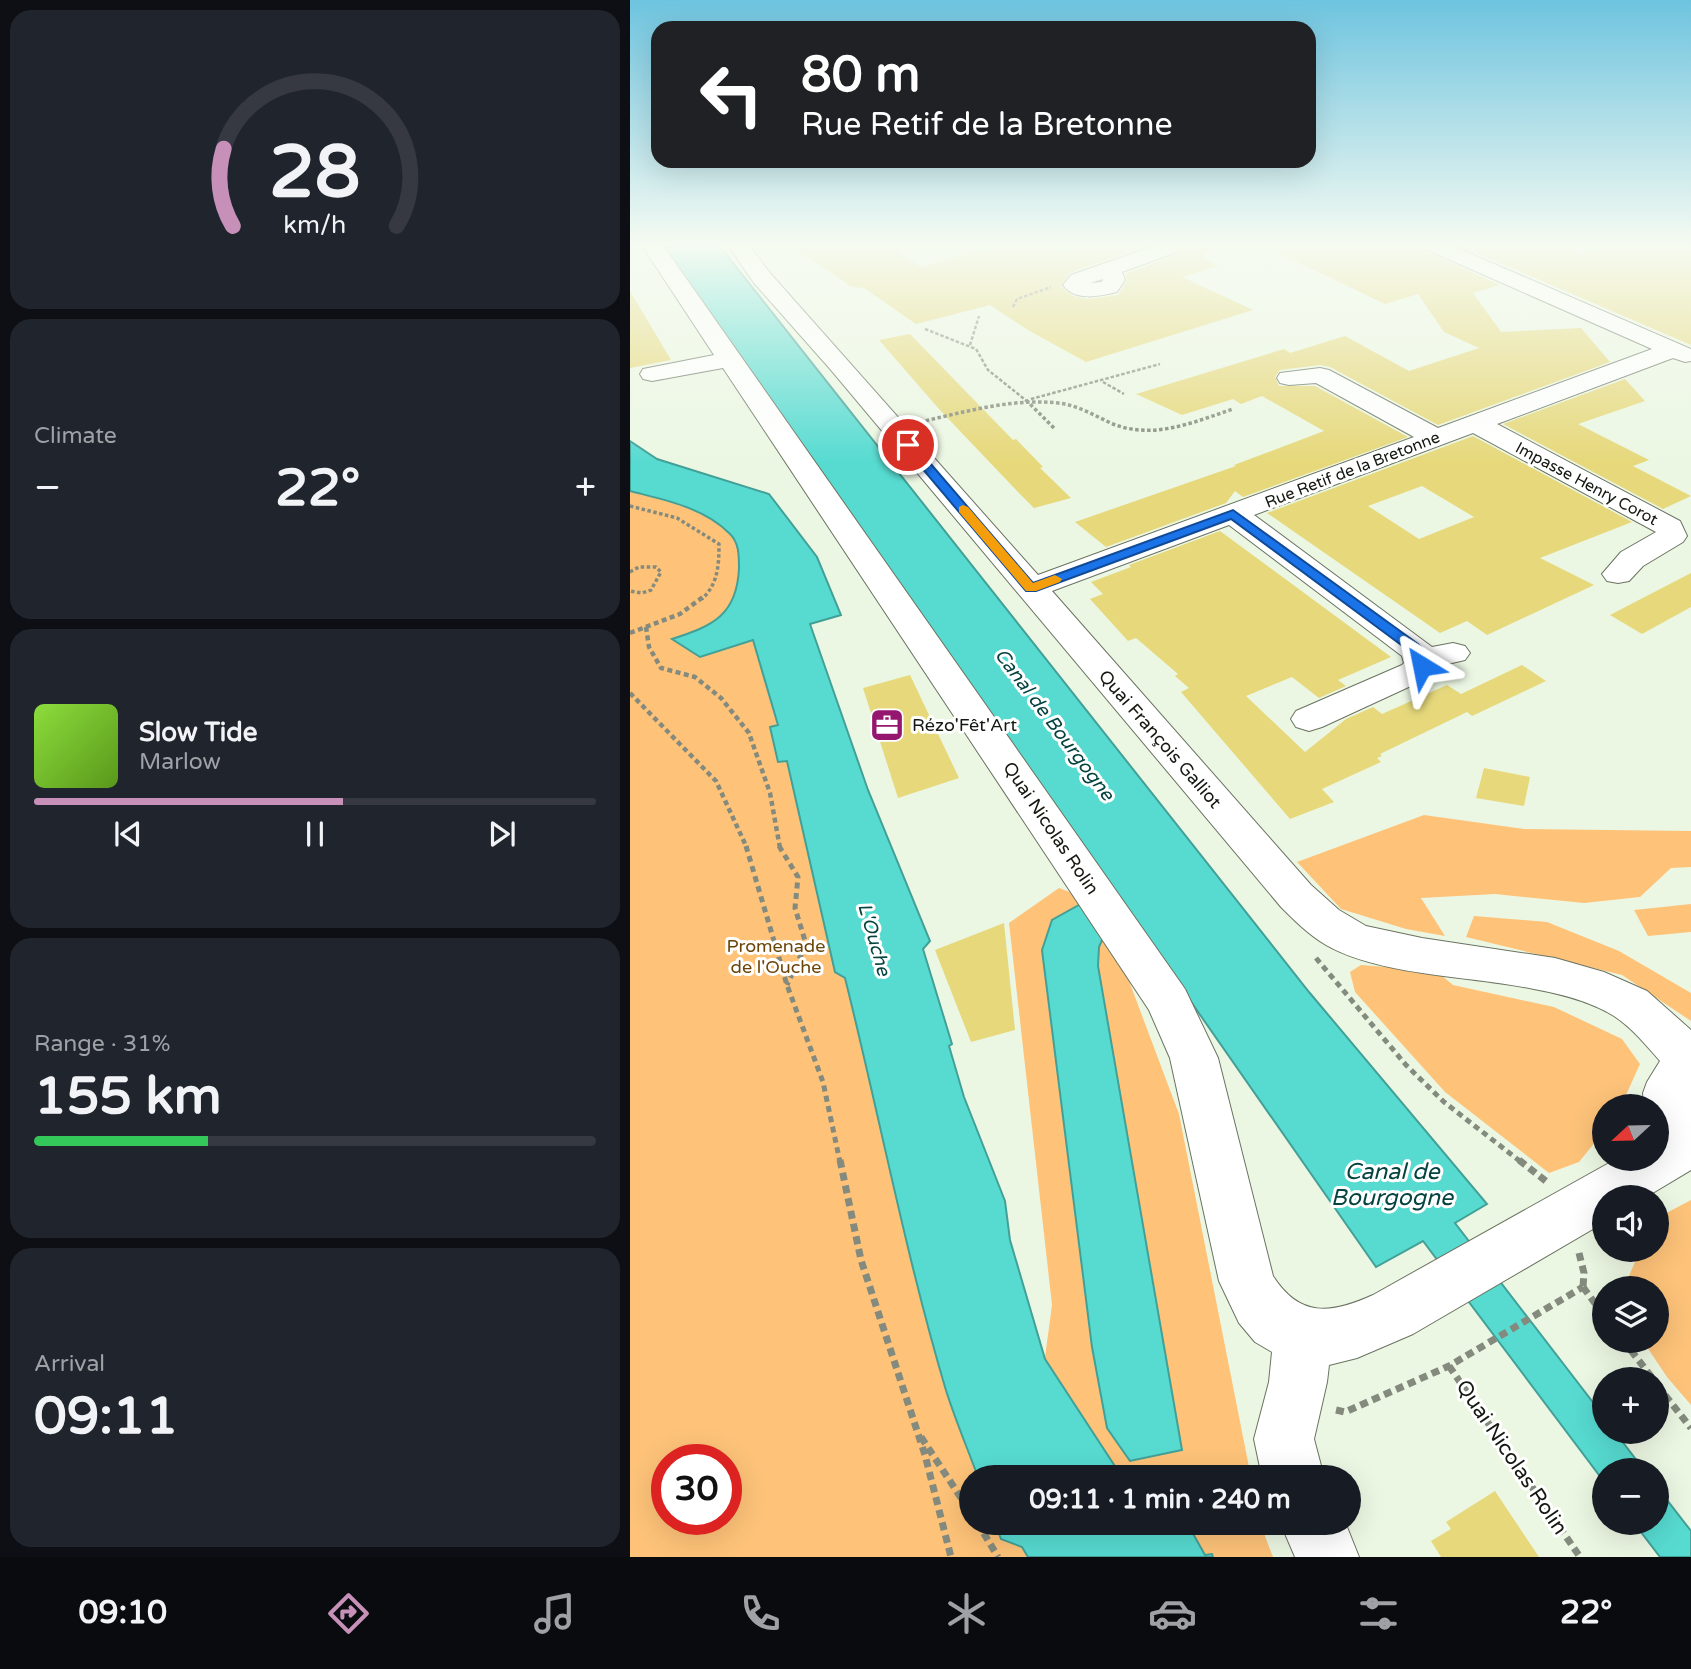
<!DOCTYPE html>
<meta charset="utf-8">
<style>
body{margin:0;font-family:"Varela Round",sans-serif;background:#20242c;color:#f1f3f6;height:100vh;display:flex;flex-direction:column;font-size:26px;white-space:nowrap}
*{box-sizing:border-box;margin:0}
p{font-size:23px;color:#9ea1a6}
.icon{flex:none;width:38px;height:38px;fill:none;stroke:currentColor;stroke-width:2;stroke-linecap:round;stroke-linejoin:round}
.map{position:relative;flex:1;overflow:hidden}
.drawer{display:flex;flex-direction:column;gap:10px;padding:10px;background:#0d0f14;width:630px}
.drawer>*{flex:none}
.banner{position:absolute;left:21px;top:21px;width:665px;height:147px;border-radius:21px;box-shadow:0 7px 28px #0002;background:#202124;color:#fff;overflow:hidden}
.needle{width:46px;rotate:248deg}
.buttons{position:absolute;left:962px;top:1094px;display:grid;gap:14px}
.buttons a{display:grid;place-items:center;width:77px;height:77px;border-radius:50%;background:#171b24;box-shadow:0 7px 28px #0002;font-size:35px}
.speed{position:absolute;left:21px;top:1444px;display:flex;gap:14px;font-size:35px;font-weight:700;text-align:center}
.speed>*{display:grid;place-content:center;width:91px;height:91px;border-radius:50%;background:#171b24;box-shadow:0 7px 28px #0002;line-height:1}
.speed .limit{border:10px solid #d22;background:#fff;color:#111}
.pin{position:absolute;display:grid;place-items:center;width:60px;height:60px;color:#fff;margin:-30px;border:4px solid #fff;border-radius:50%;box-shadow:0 2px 7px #0007}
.me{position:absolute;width:77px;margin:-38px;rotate:325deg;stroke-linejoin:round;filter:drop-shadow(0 0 5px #0008)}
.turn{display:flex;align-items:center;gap:24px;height:147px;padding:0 35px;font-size:32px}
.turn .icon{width:91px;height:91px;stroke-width:2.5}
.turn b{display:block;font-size:49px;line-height:60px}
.big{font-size:52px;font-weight:700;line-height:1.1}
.drawer .card{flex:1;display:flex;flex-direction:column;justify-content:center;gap:10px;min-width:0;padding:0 24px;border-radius:21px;background:#20242c}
.drawer .dial{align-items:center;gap:0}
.dial svg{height:182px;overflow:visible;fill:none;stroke:#363941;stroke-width:7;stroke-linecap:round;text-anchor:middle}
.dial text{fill:#f1f3f6;stroke:none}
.song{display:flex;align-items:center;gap:21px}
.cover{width:84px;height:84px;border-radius:10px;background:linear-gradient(135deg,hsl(90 70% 55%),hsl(90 70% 35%))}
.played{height:7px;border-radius:4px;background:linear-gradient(90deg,#c790b9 55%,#363941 55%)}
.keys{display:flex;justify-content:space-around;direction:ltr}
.heat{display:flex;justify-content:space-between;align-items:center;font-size:38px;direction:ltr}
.charge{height:10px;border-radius:5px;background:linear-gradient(90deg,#34c759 31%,#363941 0)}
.trip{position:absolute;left:329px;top:1465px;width:402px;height:70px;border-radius:35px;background:#171b24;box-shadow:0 7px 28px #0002;font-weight:700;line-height:70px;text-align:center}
.tab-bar{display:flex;height:112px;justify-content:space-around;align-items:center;background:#090b0e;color:#9ea1a6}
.tab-bar .icon{width:49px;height:49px}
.tab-bar .on{color:#c790b9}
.tab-bar b{font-size:32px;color:#f1f3f6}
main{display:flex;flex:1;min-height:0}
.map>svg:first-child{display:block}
.green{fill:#fec379;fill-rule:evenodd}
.water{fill:#57dbd1;stroke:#43a097;stroke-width:2}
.building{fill:#e6d87b;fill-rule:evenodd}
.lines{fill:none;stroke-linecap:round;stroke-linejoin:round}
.minor-casing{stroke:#6a7361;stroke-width:2}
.path-far4{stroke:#848b7e;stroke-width:2.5;stroke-dasharray:3.5 2;stroke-linecap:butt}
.path-far3{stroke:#848b7e;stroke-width:3.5;stroke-dasharray:3.5 2.5;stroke-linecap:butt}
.path-far2{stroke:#848b7e;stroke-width:4.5;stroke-dasharray:5 3.5;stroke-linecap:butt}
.path-far1{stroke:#848b7e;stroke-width:5;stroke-dasharray:6 4.5;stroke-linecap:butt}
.path{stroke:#848b7e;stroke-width:7;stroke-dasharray:8 5;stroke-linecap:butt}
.minor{fill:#fff;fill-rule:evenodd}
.route{fill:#1a73e8;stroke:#114b97;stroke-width:2}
.slow{fill:#f59e0b}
.labels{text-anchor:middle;stroke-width:6;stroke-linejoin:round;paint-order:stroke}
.far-street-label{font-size:16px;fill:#141811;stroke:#fff}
.poi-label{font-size:18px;fill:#141811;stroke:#fff;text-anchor:start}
.street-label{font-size:18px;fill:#141811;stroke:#fff}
.park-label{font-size:18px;fill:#6b4507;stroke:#fff}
.water-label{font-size:19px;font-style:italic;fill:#04433f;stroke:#fff}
.near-street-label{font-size:21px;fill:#141811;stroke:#fff}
.near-water-label{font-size:23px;font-style:italic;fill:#04433f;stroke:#fff}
</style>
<main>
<section class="drawer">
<div class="card dial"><svg viewBox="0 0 100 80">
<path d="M14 69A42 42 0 1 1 86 69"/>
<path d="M14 69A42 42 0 0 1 10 35" stroke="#c790b9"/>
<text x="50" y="56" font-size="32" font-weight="700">28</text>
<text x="50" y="72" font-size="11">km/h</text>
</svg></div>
<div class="card"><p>Climate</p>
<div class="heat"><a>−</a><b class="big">22°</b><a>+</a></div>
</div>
<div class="card">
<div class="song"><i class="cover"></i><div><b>Slow Tide</b><p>Marlow</p></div></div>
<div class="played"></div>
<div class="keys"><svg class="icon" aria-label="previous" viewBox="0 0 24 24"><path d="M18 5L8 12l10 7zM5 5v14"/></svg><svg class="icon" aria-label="pause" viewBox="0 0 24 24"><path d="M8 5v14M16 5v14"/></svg><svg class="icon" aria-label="next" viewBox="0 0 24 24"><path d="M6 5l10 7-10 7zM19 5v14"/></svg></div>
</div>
<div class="card"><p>Range · 31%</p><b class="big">155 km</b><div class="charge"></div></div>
<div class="card"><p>Arrival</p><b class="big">09:11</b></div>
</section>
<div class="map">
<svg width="1061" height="1557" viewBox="0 0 1061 1557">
<rect width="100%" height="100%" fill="#ecf7e3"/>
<g class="green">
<path d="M0,441L27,459L139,494L187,557L211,615L180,624L238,790L300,941L293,949L322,1044L319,1046L334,1097L375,1201L380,1240L415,1357L422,1305L379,923L429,888L453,897L484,941L549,1114L621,1477H341V1522L630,1523L643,1557H0ZM37,1460H96V1519H37Z"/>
<path d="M794,815L894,829L1061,831V867L1041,868L1010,897L954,903L865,894L791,898L815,936L776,929L711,909L667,862Z"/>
<path d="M1061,904V932L1018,936L1004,910Z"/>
<path d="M844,916L917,922L989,951L1061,993V1021L992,975L836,937Z"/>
<path d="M731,965L806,971L823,985L924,1007L992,1039L1010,1064L991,1106H975V1130L949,1162L919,1173L815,1092L725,992L720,972Z"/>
<path d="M1061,1200V1405L1037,1377L1013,1341L1027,1340V1288H994L1010,1250H1027V1218Z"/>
</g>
<g class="water">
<path d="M33,244H88L679,992L857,1204L825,1223L975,1418V1432H985L1014,1470H975V1483L793,1241L746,1267L506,923L476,931L469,947L468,966L552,1450L500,1461L477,1428L462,1347L412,950L422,920L456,901Z"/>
<path d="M0,441L27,459L139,494L187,557L211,615L180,624L238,790L300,941L293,949L322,1044L319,1046L334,1097L375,1201L380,1240L415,1359L492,1477H348C337,1447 324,1417 315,1387C275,1252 249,1114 215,978L205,972L157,761L148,762L140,727L148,725L123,640L70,657L42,639C83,626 107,615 109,568C109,555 109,542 99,533C73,507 34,500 0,491Z"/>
<path d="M1027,1487L1061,1531V1557H1030L1004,1523L1027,1522Z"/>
<path d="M365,1523H557L575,1555L582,1554L583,1557H398L392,1547L371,1539Z"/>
</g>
<g class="building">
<path d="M159,244H267L268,253L291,267L375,244H418L439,253L463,244H521L439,273L431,287L443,296L458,299L488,295L497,281L495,274L559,250L563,244H580L573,257L588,266L552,277L623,310L456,362L398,330L360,305L286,324L234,288L222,287Z"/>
<path d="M630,244H788L792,250L870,285L843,293L871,332L951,328L980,362L808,425L700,367L690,365L650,370L645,377L649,386H685L778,437L613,497L605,491L596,503L476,547L445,522L606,466L604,465L694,431L632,396L611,404L603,399L552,415L506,394L654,349L660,353L715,336L779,371L849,348L814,332L788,294L755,304Z"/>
<path d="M826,244H944L946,256L989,244H1061V345Z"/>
<path d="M0,291L41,360L0,368Z"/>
<path d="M280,334L383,440L386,439L413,467L410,468L441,498L404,508L389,493L309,409L249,340Z"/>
<path d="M995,379L1015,401L948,424L1019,460L1003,466L1061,496L1033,509L873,424Z"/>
<path d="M843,436L1002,522L910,558L964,585L857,635L837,621L810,633L637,513ZM792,486L844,517L789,539L738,506Z"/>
<path d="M590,531L761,657L708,680L716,686L689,698L662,677L616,696L675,752L716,719L743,707L752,714L817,685L831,694L892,665L916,681L842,716L837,712L750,754L752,756L747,758L751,762L692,789L704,802L660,819L551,692L559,688L545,676L548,674L506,638L498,641L460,599L473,594L461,582L501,567L499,565Z"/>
<path d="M1061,573V607L1012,634L980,615Z"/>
<path d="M280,675L329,778L268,798L233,688Z"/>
<path d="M854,768L900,777L894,806L846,798Z"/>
<path d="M374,923L385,1030L341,1042L305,950Z"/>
<path d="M865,1491L909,1557H811L801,1541L821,1529L816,1522Z"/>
</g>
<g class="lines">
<g class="minor-casing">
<g id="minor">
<path d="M11,244H32L555,989L588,1058L643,1276C670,1318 701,1314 743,1295L988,1158H1027V1106H1014L1013,1093L1017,1082L1030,1061C1016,1045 1002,1028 984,1016C960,1001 931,994 904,989C842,976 750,976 696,945C679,935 665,921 651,907L201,370L124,283L97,244H118L140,273L408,575L784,437L686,383L659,385L650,383L647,378L650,373L690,368L699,370L808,428L1022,349L793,248L790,244H818L1061,349V361L1055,362L1043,358L867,424L1050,521L1057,536L1053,542L1013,566L999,581L988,583L977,581L972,574L991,552L1026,532L843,433L624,515L802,647L823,643L835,646L840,653L835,660L809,666L796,679L692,727L679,731L666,727L661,719L666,711L772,665L774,663L772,656L599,525L422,591L681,885L709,910L736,926L792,938L925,958L974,972L1017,991L1061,1030V1170L1016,1197H975V1222L783,1334L727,1358L699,1365L697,1382L684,1439L694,1477H632L624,1439L639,1382L642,1352L625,1342L609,1323L589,1281L540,1058L519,1010L93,368L22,381L13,379L10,374L13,369L84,355Z"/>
<path d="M530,244H561L558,248L492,272L495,280L487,292C470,296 445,302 433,285L441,275ZM473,279L472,282L460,283Z"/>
<path d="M650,1522H715L729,1557H665Z"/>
</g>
</g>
<g class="path-far4">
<path d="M383,307L387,299L421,287"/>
<path d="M295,329L346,349L358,370L398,402"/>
<path d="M340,345L349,316"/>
<path d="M473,382L494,394"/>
<path d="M401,399L530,364"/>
</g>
<g class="path-far3">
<path d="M396,400L425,429"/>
<path d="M290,422C335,412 381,398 428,403C448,405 465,416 483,424C524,440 564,422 603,409"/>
<path d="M0,506L47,518L89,544C89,565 88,584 72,599"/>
<path d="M0,572L9,567H26L31,572L21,590L12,593L0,591"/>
</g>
<g class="path-far2">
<path d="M16,627L19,647L31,668L65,677L91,698L119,733L140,793L150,848"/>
<path d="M0,633L50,614L73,597"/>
<path d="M0,693L86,781L117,848"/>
</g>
<g class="path-far1">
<path d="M116,846L157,985L193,1082L210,1162"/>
<path d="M149,846L168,877L165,908L176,944L157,985"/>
<path d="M686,958L776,1065L814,1102L891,1162"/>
</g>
<g class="path">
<path d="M210,1160L231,1260L295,1455L321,1557"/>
<path d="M889,1160L917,1182"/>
<path d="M949,1253L954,1273L953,1287"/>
<path d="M953,1287L975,1317"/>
<path d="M993,1340L1023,1379"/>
<path d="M819,1366L950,1557"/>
<path d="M1027,1385L1061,1428"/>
<path d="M706,1410L715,1412L819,1366L953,1287"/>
<path d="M291,1437L341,1513"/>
<path d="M347,1522L368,1557"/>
</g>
<use href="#minor" class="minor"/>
</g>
<linearGradient id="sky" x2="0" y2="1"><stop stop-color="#6ec4df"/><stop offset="0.53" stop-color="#f6fbf2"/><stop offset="1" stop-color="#f6fbf2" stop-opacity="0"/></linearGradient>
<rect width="1061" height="462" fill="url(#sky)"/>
<path class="route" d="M274,442H282L403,583L603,510L788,644L797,653L799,666L792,671L787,669L783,655L778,650L601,519L406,591H396L274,447Z"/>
<path class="slow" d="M333,505L338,507L403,583L425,575L432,579L430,582L406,591H396L329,512V507Z"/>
<defs>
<g id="office-square" transform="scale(1.75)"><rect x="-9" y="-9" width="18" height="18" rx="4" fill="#94166f" stroke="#fff"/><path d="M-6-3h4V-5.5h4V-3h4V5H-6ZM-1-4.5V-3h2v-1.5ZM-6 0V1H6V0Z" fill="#fff"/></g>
</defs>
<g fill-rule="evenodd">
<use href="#office-square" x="257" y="725"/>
</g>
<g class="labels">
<g class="far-street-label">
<text transform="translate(722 469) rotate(-21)" y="6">Rue Retif de la Bretonne</text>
<text transform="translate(957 483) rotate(28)" y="6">Impasse Henry Corot</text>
</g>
<g class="poi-label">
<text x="282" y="731">Rézo'Fêt'Art</text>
</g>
<g class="street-label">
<text transform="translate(530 739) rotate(49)" y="6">Quai François Galliot</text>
<text transform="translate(421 828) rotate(56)" y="6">Quai Nicolas Rolin</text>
</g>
<g class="park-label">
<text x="146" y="952">Promenade<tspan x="146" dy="21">de l'Ouche</tspan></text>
</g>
<g class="water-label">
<text transform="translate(425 724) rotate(53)" y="7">Canal de Bourgogne</text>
<text transform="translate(245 939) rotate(74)" y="7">L'Ouche</text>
</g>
<g class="near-street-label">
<text transform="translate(882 1457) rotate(56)" y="7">Quai Nicolas Rolin</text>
</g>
<g class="near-water-label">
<text x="762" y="1179">Canal de<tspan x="762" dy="26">Bourgogne</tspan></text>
</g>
</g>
</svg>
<div class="buttons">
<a><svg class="needle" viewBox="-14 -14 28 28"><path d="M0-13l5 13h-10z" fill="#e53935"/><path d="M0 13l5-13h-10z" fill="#9ea1a6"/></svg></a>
<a><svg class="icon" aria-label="sound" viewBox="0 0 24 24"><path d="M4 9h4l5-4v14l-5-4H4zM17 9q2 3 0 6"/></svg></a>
<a><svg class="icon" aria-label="layers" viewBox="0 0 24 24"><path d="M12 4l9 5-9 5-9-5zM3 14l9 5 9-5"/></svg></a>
<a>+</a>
<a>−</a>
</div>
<div class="speed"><div class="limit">30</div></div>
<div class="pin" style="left:278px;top:445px;background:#d93025"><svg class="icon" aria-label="arrive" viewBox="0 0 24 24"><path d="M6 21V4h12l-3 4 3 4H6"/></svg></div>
<svg class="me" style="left:792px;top:666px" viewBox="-20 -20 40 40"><path d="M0-17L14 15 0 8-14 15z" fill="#1a73e8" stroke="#fff" stroke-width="4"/></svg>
<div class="trip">09:11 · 1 min · 240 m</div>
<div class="banner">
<div class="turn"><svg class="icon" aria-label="left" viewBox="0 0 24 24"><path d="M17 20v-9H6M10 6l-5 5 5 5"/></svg><div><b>80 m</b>Rue Retif de la Bretonne</div></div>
</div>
</div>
</main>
<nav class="tab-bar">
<b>09:10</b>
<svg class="icon on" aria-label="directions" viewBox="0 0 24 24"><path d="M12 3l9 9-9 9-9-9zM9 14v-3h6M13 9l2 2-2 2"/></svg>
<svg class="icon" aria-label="music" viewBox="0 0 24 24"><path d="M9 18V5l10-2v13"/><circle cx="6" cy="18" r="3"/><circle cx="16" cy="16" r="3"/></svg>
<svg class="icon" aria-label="phone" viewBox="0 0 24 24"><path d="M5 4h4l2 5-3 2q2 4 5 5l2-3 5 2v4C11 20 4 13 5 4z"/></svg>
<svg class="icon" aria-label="climate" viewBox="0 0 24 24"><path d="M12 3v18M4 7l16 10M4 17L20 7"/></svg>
<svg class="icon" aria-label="car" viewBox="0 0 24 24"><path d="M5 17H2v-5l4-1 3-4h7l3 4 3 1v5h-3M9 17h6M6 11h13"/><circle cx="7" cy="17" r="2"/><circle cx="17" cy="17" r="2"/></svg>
<svg class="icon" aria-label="filters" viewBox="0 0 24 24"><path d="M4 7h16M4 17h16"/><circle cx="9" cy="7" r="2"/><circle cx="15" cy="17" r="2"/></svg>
<b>22°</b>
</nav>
